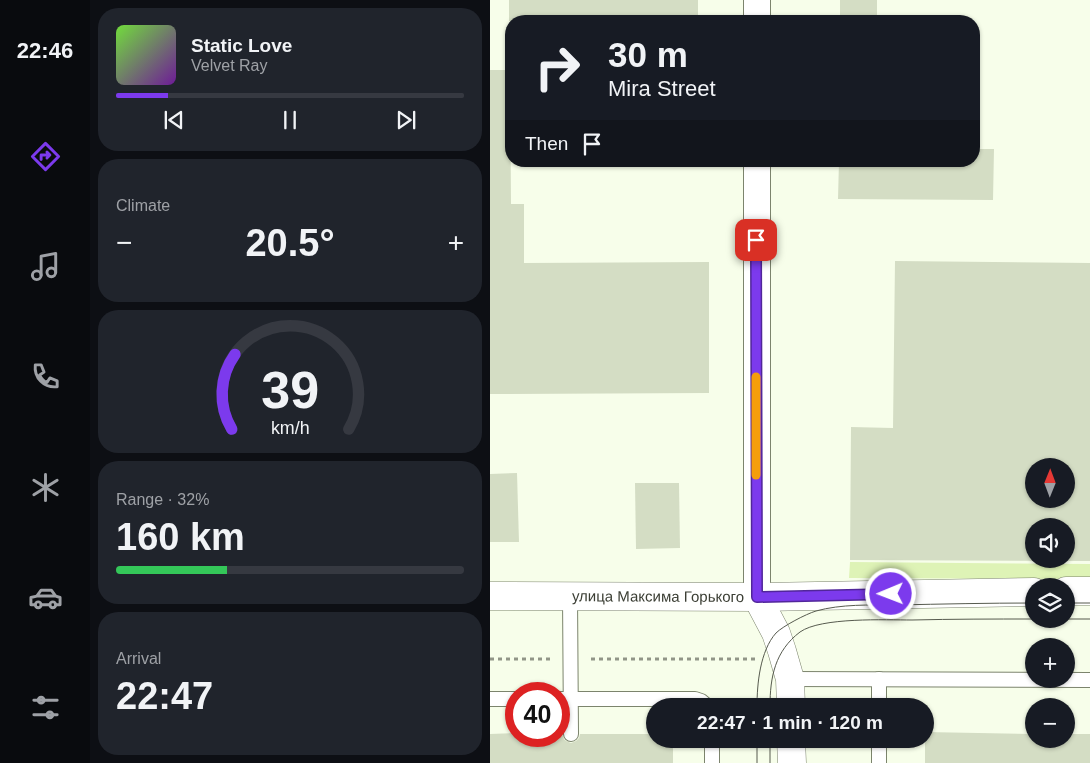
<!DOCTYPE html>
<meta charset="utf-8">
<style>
body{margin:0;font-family:Helvetica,sans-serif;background:#20242c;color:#f1f3f6;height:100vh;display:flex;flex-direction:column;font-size:19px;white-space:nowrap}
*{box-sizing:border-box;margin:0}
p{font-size:16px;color:#9ea1a6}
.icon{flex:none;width:28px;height:28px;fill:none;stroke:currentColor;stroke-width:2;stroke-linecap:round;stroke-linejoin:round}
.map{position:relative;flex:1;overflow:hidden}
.drawer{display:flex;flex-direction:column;gap:8px;padding:8px;background:#0d0f14;width:400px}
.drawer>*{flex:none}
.guide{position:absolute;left:15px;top:15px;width:475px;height:152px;border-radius:20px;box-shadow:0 1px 4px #0004;background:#171b24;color:#f1f3f6;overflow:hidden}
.needle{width:32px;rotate:1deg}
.controls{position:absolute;left:535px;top:458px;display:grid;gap:10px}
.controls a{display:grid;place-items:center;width:50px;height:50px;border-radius:50%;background:#171b24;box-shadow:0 1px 4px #0004;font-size:25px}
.speed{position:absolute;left:15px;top:682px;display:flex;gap:10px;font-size:25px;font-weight:700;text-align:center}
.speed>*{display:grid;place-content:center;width:65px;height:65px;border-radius:50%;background:#171b24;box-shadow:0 1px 4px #0004;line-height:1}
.speed .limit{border:8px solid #d22;background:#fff;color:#111}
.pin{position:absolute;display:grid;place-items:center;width:42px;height:42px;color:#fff;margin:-21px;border-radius:10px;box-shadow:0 2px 8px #0006}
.me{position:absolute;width:55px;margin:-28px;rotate:269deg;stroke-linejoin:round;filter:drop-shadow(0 0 4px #0008)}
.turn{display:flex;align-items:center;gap:18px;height:105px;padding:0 20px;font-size:22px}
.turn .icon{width:65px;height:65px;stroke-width:2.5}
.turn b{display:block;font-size:35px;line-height:42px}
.then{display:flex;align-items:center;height:48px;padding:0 20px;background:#0003;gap:10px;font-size:19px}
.big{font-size:38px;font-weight:600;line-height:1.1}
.drawer .widget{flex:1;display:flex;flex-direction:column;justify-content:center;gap:8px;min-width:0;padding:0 18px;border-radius:20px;background:#20242c}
.drawer .dial{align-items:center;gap:0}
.dial svg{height:130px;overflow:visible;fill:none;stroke:#363941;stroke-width:7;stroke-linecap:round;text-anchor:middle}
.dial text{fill:#f1f3f6;stroke:none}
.song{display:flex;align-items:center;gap:15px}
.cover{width:60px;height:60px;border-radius:8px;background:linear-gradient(135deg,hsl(100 70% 55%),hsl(280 70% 35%))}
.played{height:5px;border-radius:2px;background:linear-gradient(90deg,#7c3aed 15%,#363941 15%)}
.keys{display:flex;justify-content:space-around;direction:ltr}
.heat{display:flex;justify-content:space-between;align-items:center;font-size:28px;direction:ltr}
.charge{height:8px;border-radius:4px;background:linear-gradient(90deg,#34c759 32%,#363941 0)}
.trip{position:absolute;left:156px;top:698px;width:288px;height:50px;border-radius:25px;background:#171b24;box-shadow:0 1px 4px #0004;font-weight:600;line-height:50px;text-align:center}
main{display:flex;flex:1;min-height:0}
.tab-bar{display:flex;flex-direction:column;width:90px;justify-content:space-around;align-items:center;background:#090b0e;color:#9ea1a6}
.tab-bar .icon{width:35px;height:35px}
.tab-bar .active{color:#7c3aed}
.tab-bar b{font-size:22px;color:#f1f3f6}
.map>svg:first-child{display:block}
.green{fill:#def3b6}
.building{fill:#d4ddc4;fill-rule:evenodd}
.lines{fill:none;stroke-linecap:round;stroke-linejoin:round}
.service-casing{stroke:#7c846d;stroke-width:16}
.minor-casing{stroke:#7c846d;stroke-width:28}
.tertiary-casing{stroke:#7c846d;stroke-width:29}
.path{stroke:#919587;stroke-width:3;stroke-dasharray:4 4;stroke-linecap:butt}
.service{stroke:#fff;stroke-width:14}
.minor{stroke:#fff;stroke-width:26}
.tertiary{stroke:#fff;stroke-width:28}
.tram{stroke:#575b4f;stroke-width:1}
.route-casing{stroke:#51269a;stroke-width:12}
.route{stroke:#7c3aed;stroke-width:9}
.slow{stroke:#f59e0b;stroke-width:9}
.labels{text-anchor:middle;stroke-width:5;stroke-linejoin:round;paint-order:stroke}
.street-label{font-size:15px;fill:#3b3e34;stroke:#fff}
</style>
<main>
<nav class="tab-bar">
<b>22:46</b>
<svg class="icon active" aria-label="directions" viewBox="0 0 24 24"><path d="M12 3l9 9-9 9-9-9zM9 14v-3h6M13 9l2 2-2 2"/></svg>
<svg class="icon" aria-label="music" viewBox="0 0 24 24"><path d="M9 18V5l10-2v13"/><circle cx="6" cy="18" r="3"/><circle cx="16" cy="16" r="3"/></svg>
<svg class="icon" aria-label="phone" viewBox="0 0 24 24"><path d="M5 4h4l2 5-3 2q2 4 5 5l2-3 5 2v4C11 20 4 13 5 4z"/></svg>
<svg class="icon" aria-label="climate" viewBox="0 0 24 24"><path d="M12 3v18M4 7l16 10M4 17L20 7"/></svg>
<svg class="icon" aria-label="car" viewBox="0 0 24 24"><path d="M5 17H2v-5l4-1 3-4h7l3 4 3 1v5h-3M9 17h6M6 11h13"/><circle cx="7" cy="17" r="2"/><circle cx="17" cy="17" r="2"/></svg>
<svg class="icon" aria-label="filters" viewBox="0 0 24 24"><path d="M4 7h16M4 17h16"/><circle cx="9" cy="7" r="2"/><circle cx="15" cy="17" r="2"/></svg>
</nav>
<section class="drawer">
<div class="widget">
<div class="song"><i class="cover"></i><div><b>Static Love</b><p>Velvet Ray</p></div></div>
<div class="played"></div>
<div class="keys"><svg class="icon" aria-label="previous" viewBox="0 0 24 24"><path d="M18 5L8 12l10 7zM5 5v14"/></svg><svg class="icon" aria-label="pause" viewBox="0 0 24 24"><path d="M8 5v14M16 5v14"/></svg><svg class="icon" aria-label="next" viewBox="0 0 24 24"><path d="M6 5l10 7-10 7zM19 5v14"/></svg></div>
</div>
<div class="widget"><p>Climate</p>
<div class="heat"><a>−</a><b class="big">20.5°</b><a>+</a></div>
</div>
<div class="widget dial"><svg viewBox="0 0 100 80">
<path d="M14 69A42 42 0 1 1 86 69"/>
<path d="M14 69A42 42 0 0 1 16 23" stroke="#7c3aed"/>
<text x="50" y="56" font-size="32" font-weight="700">39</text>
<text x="50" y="72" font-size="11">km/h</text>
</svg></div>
<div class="widget"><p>Range · 32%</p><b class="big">160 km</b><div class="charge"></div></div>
<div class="widget"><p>Arrival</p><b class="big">22:47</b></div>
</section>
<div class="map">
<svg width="600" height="763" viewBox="0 0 600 763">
<rect width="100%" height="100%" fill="#f7feea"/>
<path class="green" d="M360,562L600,564V579L359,578Z"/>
<g class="building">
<rect x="19" y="0" width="189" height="21"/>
<rect x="350" y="0" width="37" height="21"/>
<path d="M0,70H20L21,204H34V263L219,262V393L0,394Z"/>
<path d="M484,149H504L503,200L348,199L349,161H484Z"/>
<path d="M405,261L600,263V561L360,560L361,427L403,428ZM544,466H576V499H544ZM544,526H576V559H544Z"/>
<path d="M27,473L29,542H0V474Z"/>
<path d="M145,483H189L190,548L146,549Z"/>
<path d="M435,732L544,734V739H576V734H600V763H435Z"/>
<path d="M26,733V736H69V734H72L74,739L76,741L81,743L86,741L89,738L90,734H165V739H183V763H0V734Z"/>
</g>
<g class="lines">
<g class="service-casing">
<g id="service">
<path d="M80,596L81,734"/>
<path d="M300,679L600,680"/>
<path d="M389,679V706"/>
<path d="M0,699H26"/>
<path d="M69,699H205L211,701L217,706"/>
<path d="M222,739V763"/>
<path d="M389,739V763"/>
</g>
</g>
<g class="minor-casing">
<g id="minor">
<path d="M267,21V0"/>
<path d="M267,161V597"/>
</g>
</g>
<g class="tertiary-casing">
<g id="tertiary">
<path d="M576,591H600"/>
<path id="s1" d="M0,596L267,597L544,592"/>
<path d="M267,597L286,633L292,651L300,679L301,706"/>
<path d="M301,739L302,763"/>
</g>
</g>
<g class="path">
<path d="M0,659H62"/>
<path d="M101,659H267"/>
</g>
<use href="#service" class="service"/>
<use href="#minor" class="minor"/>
<use href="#tertiary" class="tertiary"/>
<g class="tram">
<path d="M576,603H600"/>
<path d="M558,619H600"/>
<path d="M267,706C267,684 270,651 286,633C293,626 316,614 326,611C351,604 380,605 406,605C452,604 498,603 544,603"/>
<path d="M280,706C280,677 285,651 310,632C331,617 396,620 422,620C463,619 503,619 544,619"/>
<path d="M267,763V739"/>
<path d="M280,763V739"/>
</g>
</g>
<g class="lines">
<g class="route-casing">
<path id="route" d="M266,240L267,597L401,594"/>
</g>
<use href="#route" class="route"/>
<path class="slow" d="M266,475V377"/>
</g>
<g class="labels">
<g class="street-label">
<text dy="5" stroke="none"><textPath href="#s1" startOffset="168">улица Максима Горького</textPath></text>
</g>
</g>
</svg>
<div class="controls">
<a><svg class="needle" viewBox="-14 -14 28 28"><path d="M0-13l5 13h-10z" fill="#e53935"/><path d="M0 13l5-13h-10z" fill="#9ea1a6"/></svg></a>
<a><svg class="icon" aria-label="sound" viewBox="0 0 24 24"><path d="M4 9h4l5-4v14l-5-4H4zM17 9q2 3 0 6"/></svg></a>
<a><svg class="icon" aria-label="layers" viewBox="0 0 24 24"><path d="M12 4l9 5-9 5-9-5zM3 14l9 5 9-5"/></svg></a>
<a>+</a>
<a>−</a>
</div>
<div class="speed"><div class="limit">40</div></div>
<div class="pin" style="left:266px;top:240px;background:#d93025"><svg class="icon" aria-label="arrive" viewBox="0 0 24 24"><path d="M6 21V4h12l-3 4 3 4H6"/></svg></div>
<svg class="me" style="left:401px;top:594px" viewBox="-20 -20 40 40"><circle r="17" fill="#7c3aed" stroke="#fff" stroke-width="3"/><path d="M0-11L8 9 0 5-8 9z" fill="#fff"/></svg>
<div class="trip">22:47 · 1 min · 120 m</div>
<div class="guide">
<div class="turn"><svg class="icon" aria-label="right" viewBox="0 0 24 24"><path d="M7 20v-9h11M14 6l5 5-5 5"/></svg><div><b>30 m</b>Mira Street</div></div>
<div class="then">Then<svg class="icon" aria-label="arrive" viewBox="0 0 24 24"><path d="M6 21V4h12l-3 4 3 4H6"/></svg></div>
</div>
</div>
</main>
